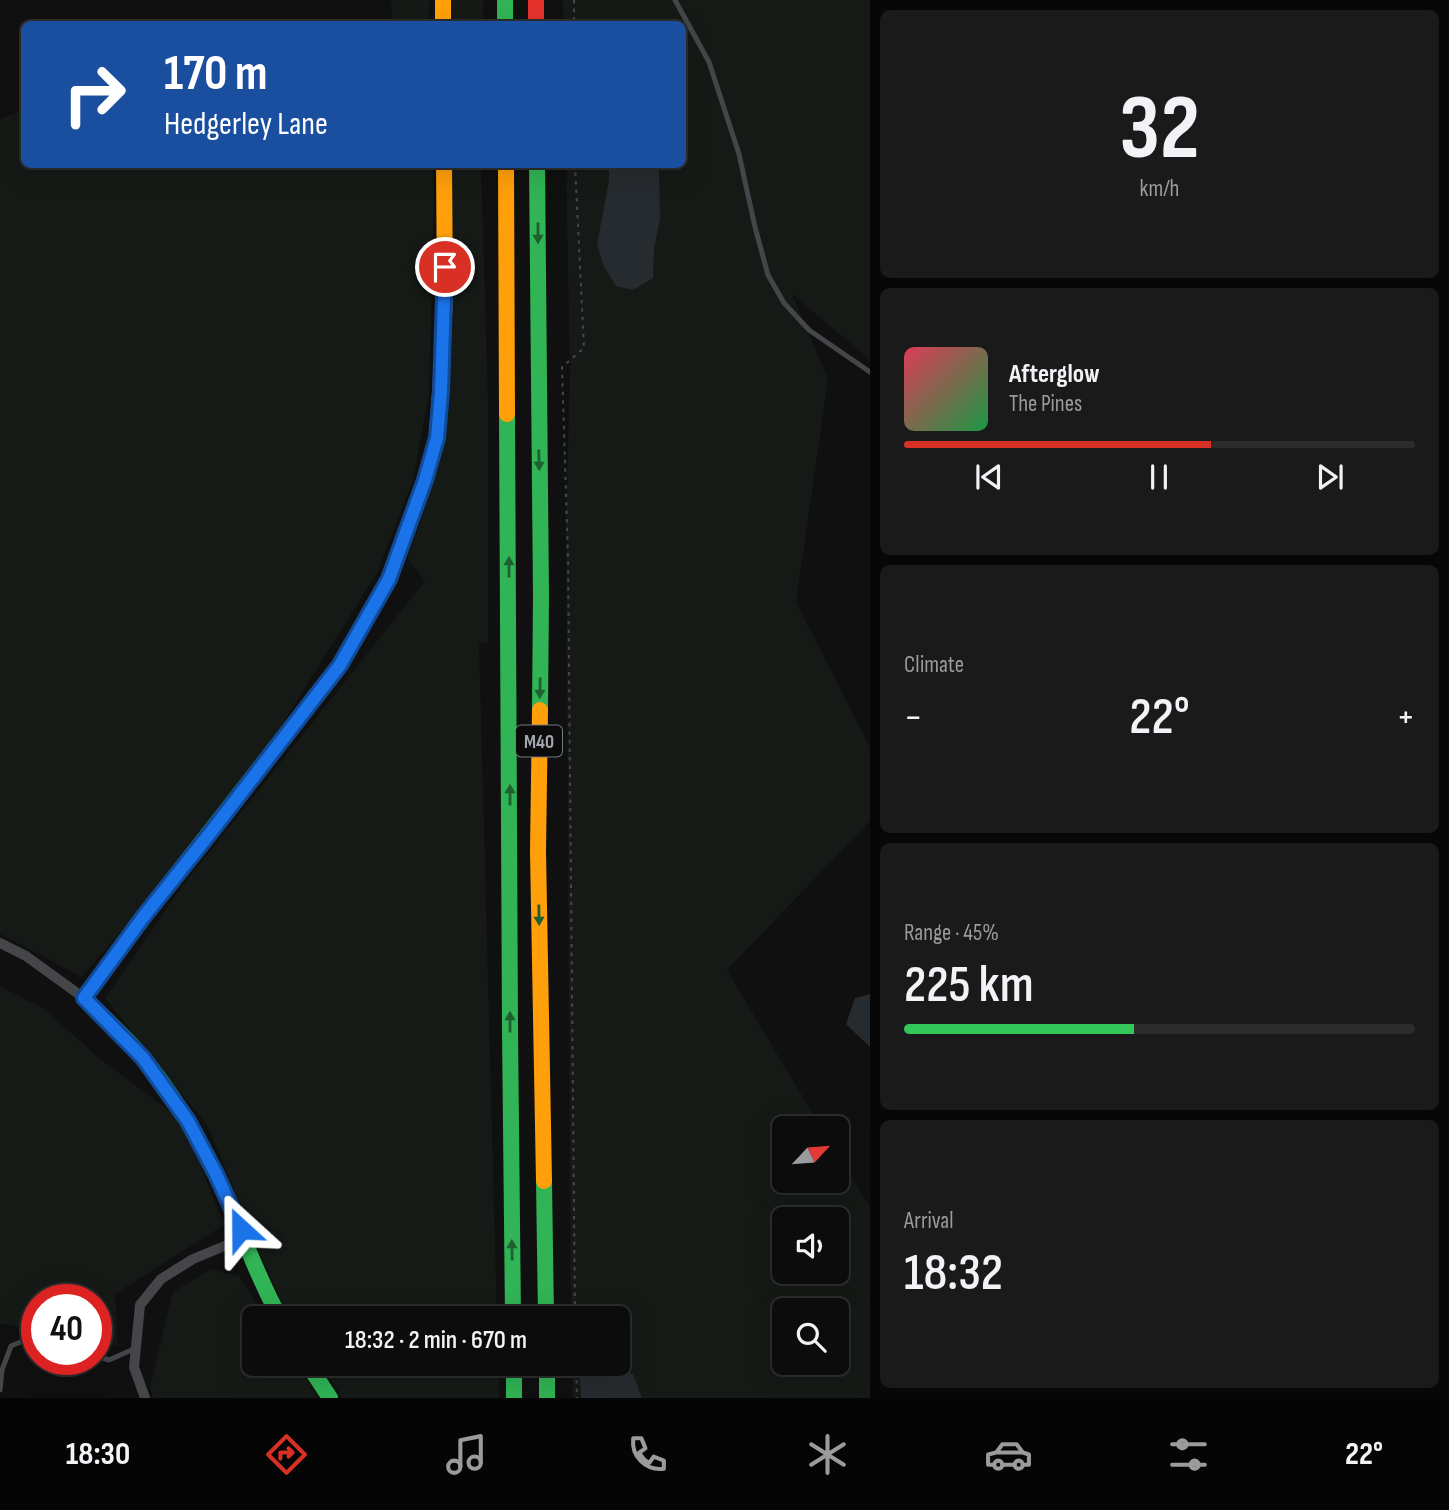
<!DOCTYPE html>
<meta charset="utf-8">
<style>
body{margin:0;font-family:"Sofia Sans Condensed",sans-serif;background:#1a1a1a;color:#f1f3f6;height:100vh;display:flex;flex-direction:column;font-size:26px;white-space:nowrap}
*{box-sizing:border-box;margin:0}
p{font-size:23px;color:#9a9b9d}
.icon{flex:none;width:38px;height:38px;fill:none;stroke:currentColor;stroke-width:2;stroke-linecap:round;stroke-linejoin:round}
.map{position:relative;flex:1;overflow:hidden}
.details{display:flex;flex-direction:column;gap:10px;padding:10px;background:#070707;width:579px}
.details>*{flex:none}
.guide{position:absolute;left:21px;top:21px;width:665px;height:147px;border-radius:10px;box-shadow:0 7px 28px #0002,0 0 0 2px #2c2c2d;background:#1a4fa0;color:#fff;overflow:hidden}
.needle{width:46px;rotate:64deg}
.buttons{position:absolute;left:772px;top:1116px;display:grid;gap:14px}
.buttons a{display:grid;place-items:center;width:77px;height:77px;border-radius:10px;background:#0c0c0c;box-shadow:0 7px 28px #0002,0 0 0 2px #2c2c2d;font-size:35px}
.speed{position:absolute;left:21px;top:1284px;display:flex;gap:14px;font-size:35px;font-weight:700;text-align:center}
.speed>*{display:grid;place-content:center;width:91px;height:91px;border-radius:50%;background:#0c0c0c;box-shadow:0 7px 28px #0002,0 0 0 2px #2c2c2d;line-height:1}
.speed .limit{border:10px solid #d22;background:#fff;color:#111}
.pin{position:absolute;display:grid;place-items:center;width:60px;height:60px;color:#fff;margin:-30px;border:4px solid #fff;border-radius:50%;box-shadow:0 2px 7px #0007}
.me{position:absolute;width:77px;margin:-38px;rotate:336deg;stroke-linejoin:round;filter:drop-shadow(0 0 5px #0008)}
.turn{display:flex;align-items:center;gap:24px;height:147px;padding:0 28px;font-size:32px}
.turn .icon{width:91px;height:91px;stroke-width:2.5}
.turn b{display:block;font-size:49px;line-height:60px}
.big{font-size:52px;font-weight:600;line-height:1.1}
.details .card{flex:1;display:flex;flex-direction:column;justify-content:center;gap:10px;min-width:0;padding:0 24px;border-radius:10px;background:#1a1a1a}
.details .dial{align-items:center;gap:0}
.dial b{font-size:91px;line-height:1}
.song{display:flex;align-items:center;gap:21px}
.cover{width:84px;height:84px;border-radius:10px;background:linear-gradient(135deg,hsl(350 70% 55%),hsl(140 70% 35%))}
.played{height:7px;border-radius:4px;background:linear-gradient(90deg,#d93025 60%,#2c2c2d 60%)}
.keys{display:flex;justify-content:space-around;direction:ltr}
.heat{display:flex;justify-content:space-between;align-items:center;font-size:38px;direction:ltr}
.charge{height:10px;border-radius:5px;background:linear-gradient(90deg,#34c759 45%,#2c2c2d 0)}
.trip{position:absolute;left:242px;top:1306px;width:388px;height:70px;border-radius:10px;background:#0c0c0c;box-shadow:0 7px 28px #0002,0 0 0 2px #2c2c2d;font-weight:600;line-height:70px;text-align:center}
.tabs{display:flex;height:112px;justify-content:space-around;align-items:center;background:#050505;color:#9a9b9d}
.tabs .icon{width:49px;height:49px}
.tabs .selected{color:#d93025}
.tabs b{font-size:32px;color:#f1f3f6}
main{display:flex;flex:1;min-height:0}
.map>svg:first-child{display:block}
.green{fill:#151a16;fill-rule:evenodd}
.water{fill:#262b2f}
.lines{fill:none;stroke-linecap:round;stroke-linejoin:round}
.path{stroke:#46474a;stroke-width:2;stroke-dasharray:3.5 5;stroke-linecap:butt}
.lane{stroke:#444649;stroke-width:5}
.street{stroke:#444649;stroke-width:10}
.fast{stroke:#30b455;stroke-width:16}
.slow{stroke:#ff9f0a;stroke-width:16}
.jam{stroke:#e5322d;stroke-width:16}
.oneway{fill:#1e6030}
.route-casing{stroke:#114b97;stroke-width:18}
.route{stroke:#1a73e8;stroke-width:12}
.labels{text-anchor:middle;stroke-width:7;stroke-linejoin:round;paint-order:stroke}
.shield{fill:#0b0b0b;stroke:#75787e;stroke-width:2}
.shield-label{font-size:19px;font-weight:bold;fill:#a2a7b0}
</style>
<main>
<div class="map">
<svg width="870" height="1398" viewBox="0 0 870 1398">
<rect width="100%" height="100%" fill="#101010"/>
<g class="green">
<path d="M391,0H429V24H386L392,23Z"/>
<rect x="451" y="0" width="32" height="24"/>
<path d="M563,0H870V360L792,294L828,379L796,602L870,747V821L727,970L822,1129H784V1181H836L837,1153L870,1208V1398H573L572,1363H618V1318H571L566,524L570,373L566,165L682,164V24H563ZM784,1220H836V1272H784ZM784,1311H836V1363H784Z"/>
<path d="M24,110V164L433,165L434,201L429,394L413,480L378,571L283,723L190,850L82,977L0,934V119Z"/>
<path d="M452,165H481L488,402V642L479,643L497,1318H291L280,1300L207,1125L105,998L183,885L425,581L407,559L422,518L448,403Z"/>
<path d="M0,986L44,1009L99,1058L184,1122L224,1225L115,1294L118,1346L96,1342V1300H37V1330L0,1323Z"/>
<path d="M211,1269L239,1276L266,1318H254V1363H296L319,1398H153L150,1387L173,1292Z"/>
<path d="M320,1363H498L499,1398H342Z"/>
</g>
<g class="water">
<path d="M609,165H659L660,219L654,249L653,278L633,290L616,286L604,267L597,244L609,181Z"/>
<path d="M870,994V1047L846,1024L855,998Z"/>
<path d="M579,1363H606L607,1366L633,1374L642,1398H581Z"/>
</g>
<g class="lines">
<g class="path">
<path d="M574,0V24"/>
<path d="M575,164L584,348L562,367L568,558L575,1318"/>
<path d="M576,1363L577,1398"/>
</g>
<g class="lane">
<path d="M675,0L709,62L739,154L755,227L768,275L784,303L809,330L870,372"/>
<path d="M96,1356L109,1360L136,1348"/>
<path d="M0,1390L2,1370L11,1346L28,1339L37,1340"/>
</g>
<g class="street">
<path d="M0,943L26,956L84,998"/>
<path d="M145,1398L134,1367L140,1305L161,1279L193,1259L244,1238"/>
</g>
<g class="fast">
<path d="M505,0V24"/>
<path d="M537,164L541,596L540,710"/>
<path d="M507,414L510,1029L513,1318"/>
<path d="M544,1181L546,1318"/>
<path d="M280,1318C252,1268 236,1213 210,1162C189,1120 162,1078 130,1043C115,1027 99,1013 84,998L144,916L340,665L391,575"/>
<path d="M307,1363L330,1398"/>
<path d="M514,1363V1398"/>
<path d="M547,1363V1398"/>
</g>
<g class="slow">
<path d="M443,0V24"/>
<path d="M506,164L507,414"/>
<path d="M442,362L445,293L444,164"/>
<path d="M540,710L538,851L544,1181"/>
</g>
<g class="jam">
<path d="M536,0V24"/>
<path d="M391,575L425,480L437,438L442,362"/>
</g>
</g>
<defs><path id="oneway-solid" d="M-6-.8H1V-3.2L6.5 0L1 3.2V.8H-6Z" transform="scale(1.75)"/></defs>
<g class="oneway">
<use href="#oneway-solid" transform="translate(538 233) rotate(90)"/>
<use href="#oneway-solid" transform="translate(539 460) rotate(89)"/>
<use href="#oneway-solid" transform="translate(509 567) rotate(-90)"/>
<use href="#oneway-solid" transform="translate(540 688) rotate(91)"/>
<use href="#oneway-solid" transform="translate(510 795) rotate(-90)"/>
<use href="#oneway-solid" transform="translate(539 915) rotate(89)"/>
<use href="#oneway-solid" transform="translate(510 1022) rotate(-90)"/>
<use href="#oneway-solid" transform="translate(512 1250) rotate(-91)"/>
</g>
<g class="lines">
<g class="route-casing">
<path id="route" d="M241,1229L216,1174L188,1121L143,1058L84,998L144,916L211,832L340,665L389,579L425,480L437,438L441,391L445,267"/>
</g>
<use href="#route" class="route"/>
</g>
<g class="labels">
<rect class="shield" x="516" y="725.5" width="46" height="31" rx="5"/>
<g class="shield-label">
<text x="539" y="748">M40</text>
</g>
</g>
</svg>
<div class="buttons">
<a><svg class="needle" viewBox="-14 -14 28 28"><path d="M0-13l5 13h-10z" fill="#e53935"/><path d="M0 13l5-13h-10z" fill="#9a9b9d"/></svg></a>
<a><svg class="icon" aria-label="sound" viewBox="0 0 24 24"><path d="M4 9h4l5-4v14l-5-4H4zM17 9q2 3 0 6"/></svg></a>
<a><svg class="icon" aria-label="search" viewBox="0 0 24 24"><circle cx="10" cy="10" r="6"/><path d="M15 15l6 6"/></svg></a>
</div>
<div class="speed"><div class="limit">40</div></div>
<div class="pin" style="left:445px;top:267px;background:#d93025"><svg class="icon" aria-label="arrive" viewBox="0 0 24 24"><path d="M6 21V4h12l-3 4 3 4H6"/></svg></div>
<svg class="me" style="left:241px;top:1229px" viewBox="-20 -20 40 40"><path d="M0-17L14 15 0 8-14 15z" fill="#1a73e8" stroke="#fff" stroke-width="4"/></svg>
<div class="trip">18:32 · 2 min · 670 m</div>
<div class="guide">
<div class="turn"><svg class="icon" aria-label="right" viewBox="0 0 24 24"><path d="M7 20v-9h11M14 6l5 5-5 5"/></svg><div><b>170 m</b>Hedgerley Lane</div></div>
</div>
</div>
<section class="details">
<div class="card dial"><b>32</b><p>km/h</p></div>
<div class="card">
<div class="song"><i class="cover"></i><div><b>Afterglow</b><p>The Pines</p></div></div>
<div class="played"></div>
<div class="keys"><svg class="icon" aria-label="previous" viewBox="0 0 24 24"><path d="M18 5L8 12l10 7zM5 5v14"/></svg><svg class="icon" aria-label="pause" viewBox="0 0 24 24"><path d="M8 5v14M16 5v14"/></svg><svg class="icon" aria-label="next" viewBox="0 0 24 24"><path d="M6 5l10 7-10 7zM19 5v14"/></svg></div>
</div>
<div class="card"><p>Climate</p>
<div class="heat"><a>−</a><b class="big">22°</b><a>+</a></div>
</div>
<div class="card"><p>Range · 45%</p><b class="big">225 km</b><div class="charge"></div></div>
<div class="card"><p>Arrival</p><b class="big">18:32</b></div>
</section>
</main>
<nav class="tabs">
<b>18:30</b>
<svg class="icon selected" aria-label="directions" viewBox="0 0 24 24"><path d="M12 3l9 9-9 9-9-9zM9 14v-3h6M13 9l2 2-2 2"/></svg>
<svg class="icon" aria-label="music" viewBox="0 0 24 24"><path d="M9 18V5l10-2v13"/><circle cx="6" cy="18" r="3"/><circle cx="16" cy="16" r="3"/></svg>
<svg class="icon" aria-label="phone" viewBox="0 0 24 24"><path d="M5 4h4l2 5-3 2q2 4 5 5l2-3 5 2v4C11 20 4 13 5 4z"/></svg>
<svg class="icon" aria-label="climate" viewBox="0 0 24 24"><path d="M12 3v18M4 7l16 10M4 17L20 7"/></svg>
<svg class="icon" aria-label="car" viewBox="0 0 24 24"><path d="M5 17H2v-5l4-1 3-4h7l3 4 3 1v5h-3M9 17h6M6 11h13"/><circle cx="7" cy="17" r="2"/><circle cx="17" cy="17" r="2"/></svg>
<svg class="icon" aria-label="filters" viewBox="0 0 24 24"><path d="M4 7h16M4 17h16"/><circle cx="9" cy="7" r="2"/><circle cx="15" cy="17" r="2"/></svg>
<b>22°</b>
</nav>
